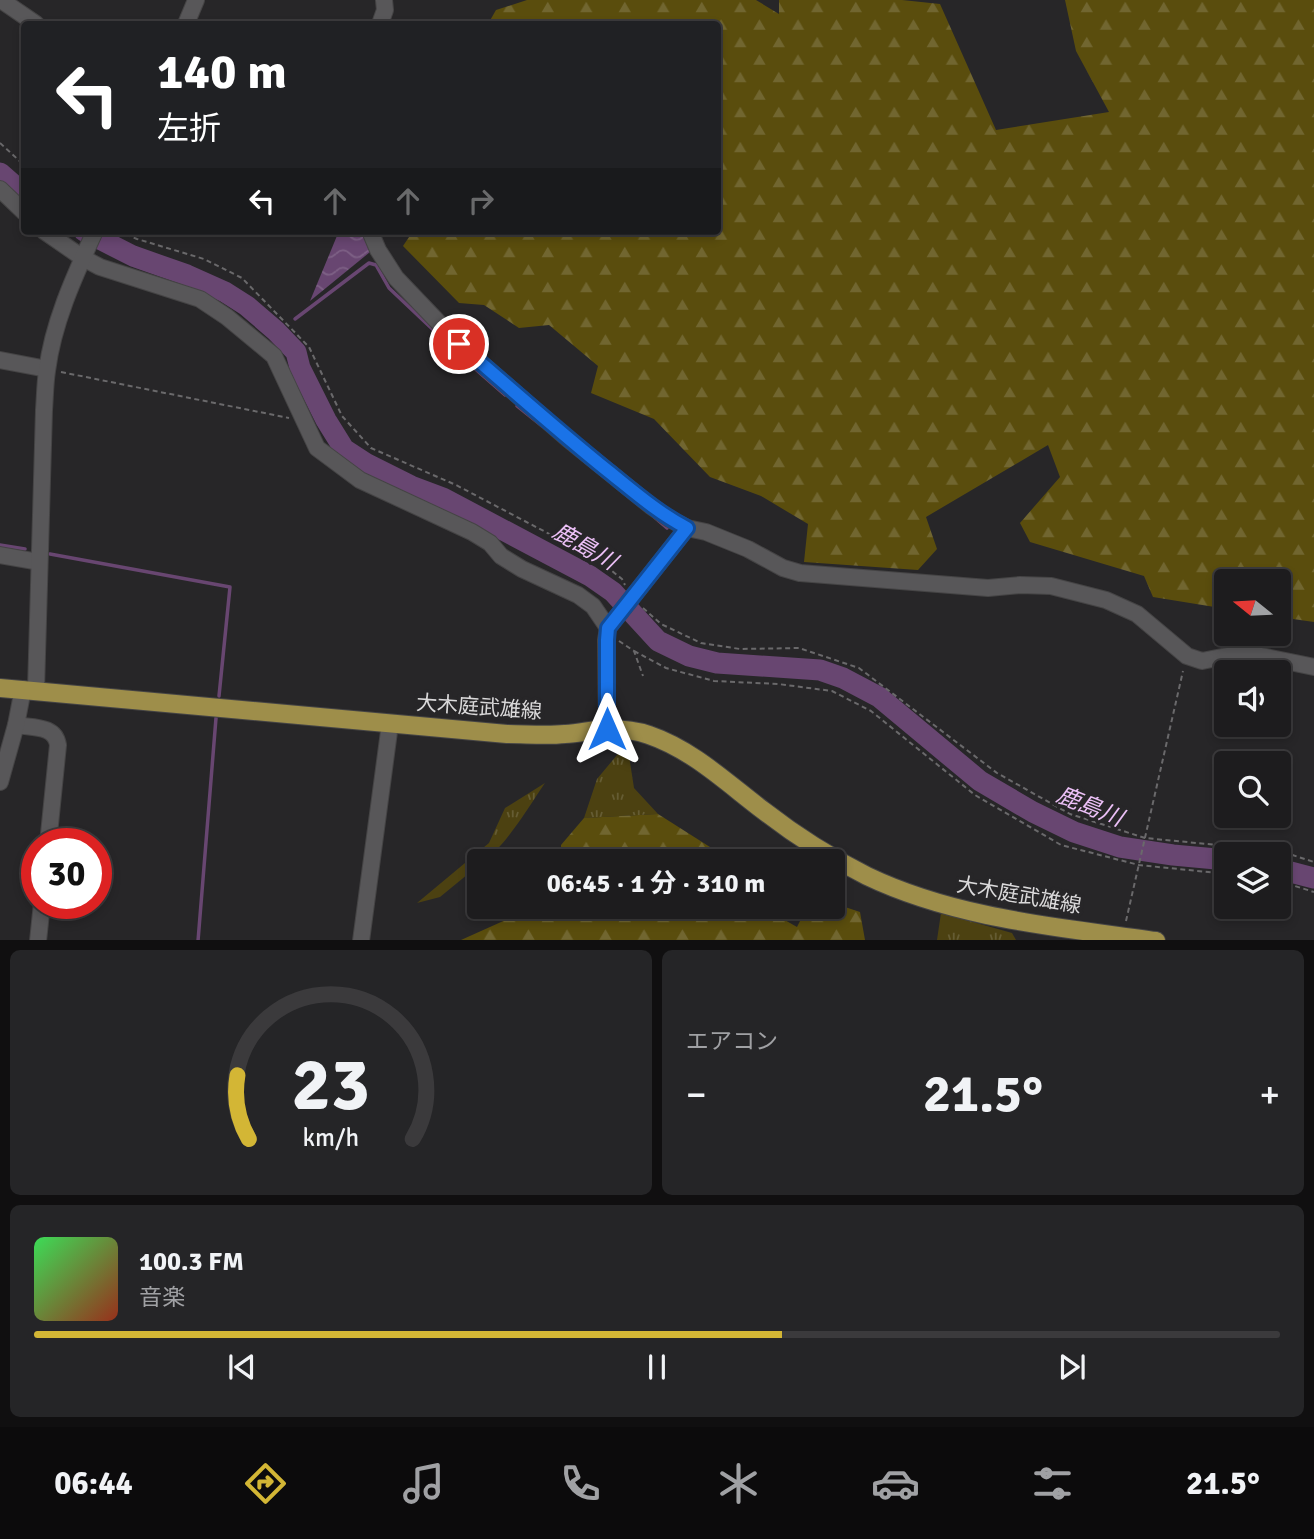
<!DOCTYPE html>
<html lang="ja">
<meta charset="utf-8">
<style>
body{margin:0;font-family:Signika,"Noto Sans JP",sans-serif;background:#252527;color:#f1f3f6;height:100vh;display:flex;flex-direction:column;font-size:26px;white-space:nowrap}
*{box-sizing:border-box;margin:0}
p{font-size:23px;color:#a0a1a4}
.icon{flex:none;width:38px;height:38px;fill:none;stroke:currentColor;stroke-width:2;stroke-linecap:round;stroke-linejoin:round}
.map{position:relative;height:940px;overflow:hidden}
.side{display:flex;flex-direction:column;gap:10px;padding:10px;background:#100f10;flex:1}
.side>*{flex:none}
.top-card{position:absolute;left:21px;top:21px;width:700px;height:214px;border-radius:7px;box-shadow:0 4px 10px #0003,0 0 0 2px #3b3a3c;background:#202124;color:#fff;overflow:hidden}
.needle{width:46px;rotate:288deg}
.buttons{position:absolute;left:1214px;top:569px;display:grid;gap:14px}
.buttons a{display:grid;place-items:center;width:77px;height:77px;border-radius:7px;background:#1d1c1e;box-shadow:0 4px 10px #0003,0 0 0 2px #3b3a3c;font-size:35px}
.speed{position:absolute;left:21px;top:828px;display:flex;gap:14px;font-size:35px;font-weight:700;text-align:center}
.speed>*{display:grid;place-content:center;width:91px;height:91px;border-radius:50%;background:#1d1c1e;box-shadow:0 4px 10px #0003,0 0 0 2px #3b3a3c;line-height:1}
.speed .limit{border:10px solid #d22;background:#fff;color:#111}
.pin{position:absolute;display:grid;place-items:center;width:60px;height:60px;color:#fff;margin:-30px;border:4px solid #fff;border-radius:50%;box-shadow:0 2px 7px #0007}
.me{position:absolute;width:77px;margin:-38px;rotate:0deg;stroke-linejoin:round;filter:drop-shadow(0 0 5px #0008)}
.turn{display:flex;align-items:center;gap:24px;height:147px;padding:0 21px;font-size:32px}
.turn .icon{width:91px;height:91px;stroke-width:2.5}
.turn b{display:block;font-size:49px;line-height:60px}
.lanes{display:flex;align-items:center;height:66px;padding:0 21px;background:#0003;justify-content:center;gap:35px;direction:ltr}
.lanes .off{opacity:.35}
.big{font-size:52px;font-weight:700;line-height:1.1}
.side .card{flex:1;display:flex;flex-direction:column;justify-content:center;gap:10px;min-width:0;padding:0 24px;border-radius:10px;background:#252527}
.side .dial{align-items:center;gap:0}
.dial svg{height:182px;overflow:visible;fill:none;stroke:#3b3a3c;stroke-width:7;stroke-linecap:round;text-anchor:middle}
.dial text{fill:#f1f3f6;stroke:none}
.song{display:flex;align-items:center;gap:21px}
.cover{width:84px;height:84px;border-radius:10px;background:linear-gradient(135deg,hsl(130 70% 55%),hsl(10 70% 35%))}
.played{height:7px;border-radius:4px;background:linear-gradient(90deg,#d3b635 60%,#3b3a3c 60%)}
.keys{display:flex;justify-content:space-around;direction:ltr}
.heat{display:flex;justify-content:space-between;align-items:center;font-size:38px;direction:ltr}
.side .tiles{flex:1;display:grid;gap:10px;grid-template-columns:1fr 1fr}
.card:last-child{grid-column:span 2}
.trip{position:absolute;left:467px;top:849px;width:378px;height:70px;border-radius:7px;background:#1d1c1e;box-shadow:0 4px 10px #0003,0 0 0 2px #3b3a3c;font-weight:700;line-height:70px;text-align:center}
.dock{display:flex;height:112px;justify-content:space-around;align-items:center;background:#0c0b0c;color:#a0a1a4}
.dock .icon{width:49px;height:49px}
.dock .selected{color:#d3b635}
.dock b{font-size:32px;color:#f1f3f6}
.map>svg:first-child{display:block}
.grass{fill:url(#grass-tufts)}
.forest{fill:url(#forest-firs)}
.water{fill:url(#water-waves)}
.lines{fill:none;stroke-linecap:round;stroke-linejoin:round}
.stream{stroke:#684671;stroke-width:3.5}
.river{stroke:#684671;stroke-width:21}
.minor-casing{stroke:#454445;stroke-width:18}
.major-casing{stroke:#454445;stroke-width:20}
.path{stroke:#6a696b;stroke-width:2;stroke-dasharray:5 3.5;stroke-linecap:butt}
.minor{stroke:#585759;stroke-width:16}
.major{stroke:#9e8e4a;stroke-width:18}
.route-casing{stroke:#114b97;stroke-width:18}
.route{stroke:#1a73e8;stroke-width:12}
.labels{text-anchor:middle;stroke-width:7;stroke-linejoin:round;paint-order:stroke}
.street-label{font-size:21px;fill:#dad9da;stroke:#272628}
.water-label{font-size:23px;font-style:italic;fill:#ecc0f7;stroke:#272628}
</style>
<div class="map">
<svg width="1314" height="941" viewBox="0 0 1314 941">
<defs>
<pattern id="grass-tufts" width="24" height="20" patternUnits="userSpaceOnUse" patternTransform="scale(1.75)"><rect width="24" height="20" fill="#4c4111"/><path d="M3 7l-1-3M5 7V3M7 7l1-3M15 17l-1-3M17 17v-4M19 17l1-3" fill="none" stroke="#655c33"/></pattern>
<pattern id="forest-firs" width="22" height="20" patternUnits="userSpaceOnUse" patternTransform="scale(1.75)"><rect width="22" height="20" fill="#5a4d0d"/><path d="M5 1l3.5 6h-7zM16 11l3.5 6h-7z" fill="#716630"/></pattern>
<pattern id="water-waves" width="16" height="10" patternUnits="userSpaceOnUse" patternTransform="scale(1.75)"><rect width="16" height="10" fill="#684671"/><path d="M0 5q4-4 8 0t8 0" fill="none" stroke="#7d6085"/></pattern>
</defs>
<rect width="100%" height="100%" fill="#272628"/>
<g class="grass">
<path d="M627,743L634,788L658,814L584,818L597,779Z"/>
<path d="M545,783C533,800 499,858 480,861L479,865L440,897L417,903L489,843L505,808Z"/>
<path d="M941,913L1012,933L1016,940H937Z"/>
</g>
<g class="forest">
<path d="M527,0H756L779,14V0H902L940,4L996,130L1109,112L1076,51L1065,0H1314V622L1279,617V581H1227V609L1153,597L1144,576L1030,542L1020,523L1060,477L1048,445L926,517L937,549L918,570L804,562L808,524L761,496L710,477L654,419L591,393L598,366L549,325L519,328L484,305L459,303L403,246L413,231H718V24H488L496,10Z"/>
<path d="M658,814L732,861H561V845L584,818Z"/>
<path d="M833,903L860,912L865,940H461L537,906L762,907L797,927L807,907L833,906Z"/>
</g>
<path class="water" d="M339,231H361L370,252L310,301Z"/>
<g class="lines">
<g class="stream">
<path d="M295,319L369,263L376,265L389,288L445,341"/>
<path d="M276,331L283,327"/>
<path d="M457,353L505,395"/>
<path d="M517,406L542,426"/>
<path d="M653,516L667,528"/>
<path d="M0,545L25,549"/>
<path d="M50,554L230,587L219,696"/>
<path d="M198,941L216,718"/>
</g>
<g class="river">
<path d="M0,173L24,194"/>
<path d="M84,231L133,256L187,275L225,292L247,306L276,331L296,352L300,368L326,420L344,449L367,464L411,486L443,498L590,576L613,592L658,641L689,656L717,663L820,670L843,678L879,697L980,781L1033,812L1074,832L1120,847L1173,855L1227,860"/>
<path d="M1279,869L1314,878"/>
</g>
<g class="minor-casing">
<g id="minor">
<path d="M1,0L36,24"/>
<path d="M186,24L196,0"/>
<path d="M380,24L385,10L384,0"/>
<path d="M0,189L24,212"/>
<path d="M44,231L83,258L100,267L200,299L227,317L274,356L317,448L360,480L472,532L490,543L501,556L522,569L578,595L593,606L608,628"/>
<path d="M370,231L378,250L396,278L459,344L568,439L651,506L670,519L687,528L706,532L748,549L783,568L800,573L988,588L1020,585L1051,586L1106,600L1137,614L1187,656L1202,661L1237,654L1261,656L1314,667"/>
<path d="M0,360L47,369"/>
<path d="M0,555L39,562"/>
<path d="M36,690L44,410C45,397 45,384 47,371C53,322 75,275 95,231"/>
<path d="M16,725C33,728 55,725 58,745L48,844"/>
<path d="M607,729L606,640L608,628L687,528"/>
<path d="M0,782L16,725L23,689"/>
<path d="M38,941L42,903"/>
<path d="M361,941L390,724"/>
</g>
</g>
<g class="major-casing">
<path id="major" d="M0,688L507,734C526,734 546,736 565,734C579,734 594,729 607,729C620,729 638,731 649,735C693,750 728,784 764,811C796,836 831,858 867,876C957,919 1059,927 1156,941"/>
</g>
<g class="path">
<path d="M0,143L24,165"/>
<path d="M118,231L137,239L204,259L242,278L309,347L342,416L371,448L456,485L597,559L622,579L625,585"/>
<path d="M61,372L289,418"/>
<path d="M643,608L661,624L701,643L740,649L799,648L859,668L997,773L1070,814L1145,838L1280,851L1314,862"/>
<path d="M619,641L634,651L643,676"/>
<path d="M634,651L666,668L714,681L778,684L832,691L871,711L975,795L1061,845L1139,865L1227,874"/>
<path d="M1279,881L1314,892"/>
<path d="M1126,921L1183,671"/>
</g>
<use href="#minor" class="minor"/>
<use href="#major" class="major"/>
</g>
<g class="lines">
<g class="route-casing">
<path id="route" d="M459,344C509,387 557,430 608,471C633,491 658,513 687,528L608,628L607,640V729"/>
</g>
<use href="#route" class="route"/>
</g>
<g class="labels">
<g class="street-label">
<text transform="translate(479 707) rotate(4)" y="7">大木庭武雄線</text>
<text transform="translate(1019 895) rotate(10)" y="7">大木庭武雄線</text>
</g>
<g class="water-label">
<text transform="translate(585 546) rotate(30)" y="8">鹿島川</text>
<text transform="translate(1090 806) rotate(22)" y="8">鹿島川</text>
</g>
</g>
</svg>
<div class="buttons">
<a><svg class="needle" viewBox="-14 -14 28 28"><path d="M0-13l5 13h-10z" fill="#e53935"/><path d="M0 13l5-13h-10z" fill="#a0a1a4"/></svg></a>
<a><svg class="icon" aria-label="sound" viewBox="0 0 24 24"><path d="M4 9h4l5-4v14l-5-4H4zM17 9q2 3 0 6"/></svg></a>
<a><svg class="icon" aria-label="search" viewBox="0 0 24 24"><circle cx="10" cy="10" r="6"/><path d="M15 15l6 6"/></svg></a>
<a><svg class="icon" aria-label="layers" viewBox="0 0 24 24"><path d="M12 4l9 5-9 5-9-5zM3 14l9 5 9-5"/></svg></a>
</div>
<div class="speed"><div class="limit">30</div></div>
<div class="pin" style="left:459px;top:344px;background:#d93025"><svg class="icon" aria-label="arrive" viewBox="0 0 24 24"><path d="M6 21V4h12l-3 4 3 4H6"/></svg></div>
<svg class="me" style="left:607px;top:729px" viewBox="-20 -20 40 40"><path d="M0-17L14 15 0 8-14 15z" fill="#1a73e8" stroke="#fff" stroke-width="4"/></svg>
<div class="trip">06:45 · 1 分 · 310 m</div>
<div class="top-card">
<div class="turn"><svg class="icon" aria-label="left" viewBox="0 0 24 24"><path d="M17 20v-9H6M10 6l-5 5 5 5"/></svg><div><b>140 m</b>左折</div></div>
<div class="lanes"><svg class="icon" aria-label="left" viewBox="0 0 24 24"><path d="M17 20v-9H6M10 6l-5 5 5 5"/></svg><svg class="icon off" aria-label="ahead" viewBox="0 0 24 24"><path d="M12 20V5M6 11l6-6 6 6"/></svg><svg class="icon off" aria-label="ahead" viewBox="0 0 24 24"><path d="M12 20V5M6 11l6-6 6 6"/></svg><svg class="icon off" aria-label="right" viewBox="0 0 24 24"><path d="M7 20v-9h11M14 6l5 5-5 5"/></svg></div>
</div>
</div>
<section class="side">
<div class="tiles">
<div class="card dial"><svg viewBox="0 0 100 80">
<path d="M14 69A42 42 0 1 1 86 69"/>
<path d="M14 69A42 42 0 0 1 9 41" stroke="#d3b635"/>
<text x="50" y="56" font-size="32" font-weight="700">23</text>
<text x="50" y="72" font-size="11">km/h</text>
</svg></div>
<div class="card"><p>エアコン</p>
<div class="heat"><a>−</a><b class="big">21.5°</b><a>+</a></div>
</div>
<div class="card">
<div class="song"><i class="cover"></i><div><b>100.3 FM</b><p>音楽</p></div></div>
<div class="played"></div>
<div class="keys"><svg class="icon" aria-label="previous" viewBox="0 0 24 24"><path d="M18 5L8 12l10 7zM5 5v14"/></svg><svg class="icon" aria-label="pause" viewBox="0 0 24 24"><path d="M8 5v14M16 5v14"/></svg><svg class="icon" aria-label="next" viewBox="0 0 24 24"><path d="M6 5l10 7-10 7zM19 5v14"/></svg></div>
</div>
</div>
</section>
<nav class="dock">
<b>06:44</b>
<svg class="icon selected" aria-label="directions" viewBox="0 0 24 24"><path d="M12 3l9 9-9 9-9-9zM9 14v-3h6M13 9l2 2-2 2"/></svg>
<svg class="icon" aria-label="music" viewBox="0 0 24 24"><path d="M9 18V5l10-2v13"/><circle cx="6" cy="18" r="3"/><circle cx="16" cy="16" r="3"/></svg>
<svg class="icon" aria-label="phone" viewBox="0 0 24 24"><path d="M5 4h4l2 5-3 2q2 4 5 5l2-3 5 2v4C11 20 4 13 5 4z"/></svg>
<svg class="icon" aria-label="climate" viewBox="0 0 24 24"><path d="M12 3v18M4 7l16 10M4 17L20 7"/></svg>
<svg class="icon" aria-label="car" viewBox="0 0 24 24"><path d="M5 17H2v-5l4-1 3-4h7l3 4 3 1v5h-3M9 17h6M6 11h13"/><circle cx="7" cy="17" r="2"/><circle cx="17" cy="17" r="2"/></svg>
<svg class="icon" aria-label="filters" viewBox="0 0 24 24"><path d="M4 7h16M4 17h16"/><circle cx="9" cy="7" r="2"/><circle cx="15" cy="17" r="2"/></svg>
<b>21.5°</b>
</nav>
